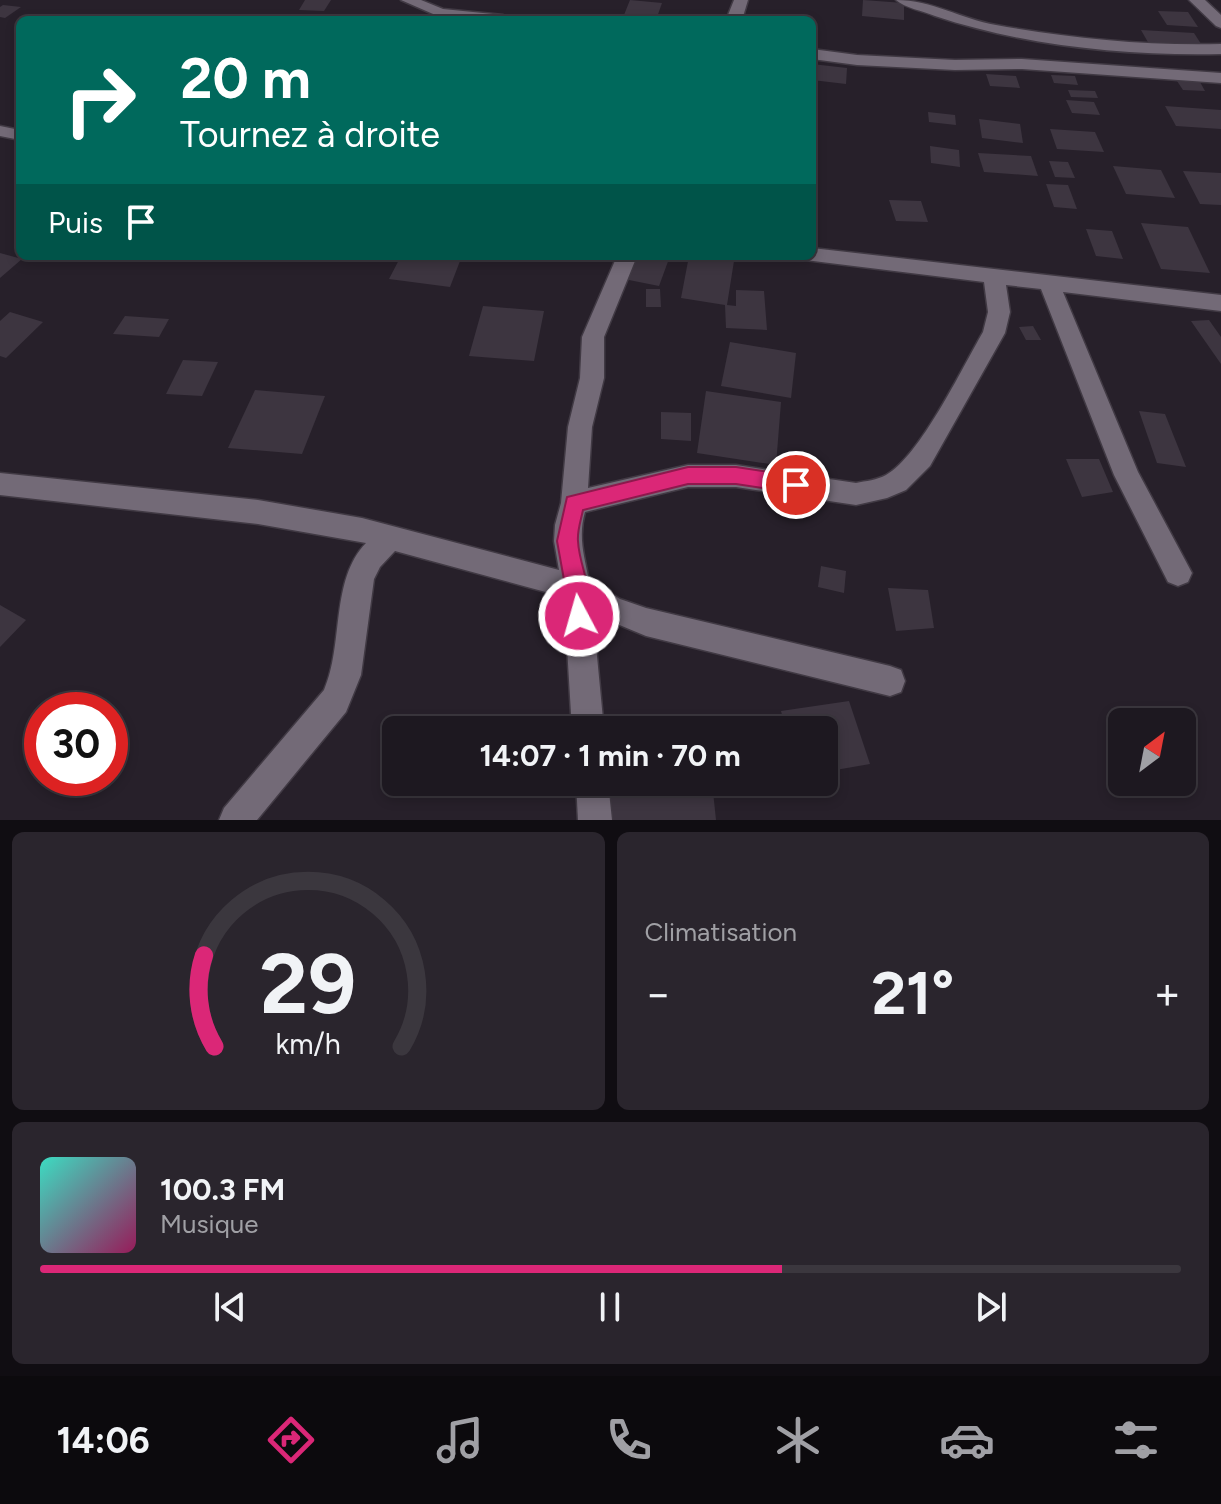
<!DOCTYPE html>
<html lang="fr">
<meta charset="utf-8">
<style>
body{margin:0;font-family:Figtree,sans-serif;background:#2a252d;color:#f1f3f6;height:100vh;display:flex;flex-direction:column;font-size:30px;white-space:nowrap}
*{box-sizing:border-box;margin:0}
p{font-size:26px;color:#a0a0a5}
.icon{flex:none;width:44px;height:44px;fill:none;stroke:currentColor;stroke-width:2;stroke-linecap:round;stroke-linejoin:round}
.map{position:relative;height:820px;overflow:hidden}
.side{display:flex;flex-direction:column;gap:12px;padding:12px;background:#100d12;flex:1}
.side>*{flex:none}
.banner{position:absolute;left:16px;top:16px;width:800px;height:244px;border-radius:12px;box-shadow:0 4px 12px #0003,0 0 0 2px #3b373e;background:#00695c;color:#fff;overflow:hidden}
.needle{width:52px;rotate:32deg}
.controls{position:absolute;left:1108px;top:708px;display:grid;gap:16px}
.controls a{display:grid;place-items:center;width:88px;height:88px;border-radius:12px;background:#1d1820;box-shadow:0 4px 12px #0003,0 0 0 2px #3b373e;font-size:40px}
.speed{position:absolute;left:24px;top:692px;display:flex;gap:16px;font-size:40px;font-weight:700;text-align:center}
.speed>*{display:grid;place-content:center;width:104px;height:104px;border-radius:50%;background:#1d1820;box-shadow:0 4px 12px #0003,0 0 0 2px #3b373e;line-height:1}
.speed .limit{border:12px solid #d22;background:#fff;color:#111}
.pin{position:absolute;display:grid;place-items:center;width:68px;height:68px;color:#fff;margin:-34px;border:4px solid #fff;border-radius:50%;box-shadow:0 2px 8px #0007}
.me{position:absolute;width:88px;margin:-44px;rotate:354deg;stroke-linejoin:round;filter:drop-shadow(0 0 6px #0008)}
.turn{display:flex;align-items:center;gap:28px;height:168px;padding:0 32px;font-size:36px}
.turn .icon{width:104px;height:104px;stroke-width:2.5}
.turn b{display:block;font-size:56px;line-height:68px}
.then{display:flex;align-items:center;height:76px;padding:0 32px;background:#0003;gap:16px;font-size:30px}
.big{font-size:60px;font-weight:700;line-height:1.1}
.side .widget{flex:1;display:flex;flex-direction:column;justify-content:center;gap:12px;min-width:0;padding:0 28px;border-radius:12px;background:#2a252d}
.side .dial{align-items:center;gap:0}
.dial svg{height:208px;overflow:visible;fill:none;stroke:#3b373e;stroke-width:7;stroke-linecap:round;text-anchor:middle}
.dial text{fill:#f1f3f6;stroke:none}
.song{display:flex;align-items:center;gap:24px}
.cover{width:96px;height:96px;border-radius:12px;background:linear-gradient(135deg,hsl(170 70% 55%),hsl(330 70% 35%))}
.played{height:8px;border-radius:4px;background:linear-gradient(90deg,#db2777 65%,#3b373e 65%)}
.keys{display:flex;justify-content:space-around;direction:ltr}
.heat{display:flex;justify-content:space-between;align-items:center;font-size:44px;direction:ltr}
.side .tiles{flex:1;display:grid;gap:12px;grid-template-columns:1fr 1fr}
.widget:last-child{grid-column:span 2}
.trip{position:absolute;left:382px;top:716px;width:456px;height:80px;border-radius:12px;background:#1d1820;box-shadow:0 4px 12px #0003,0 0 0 2px #3b373e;font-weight:700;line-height:80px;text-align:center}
.dock{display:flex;height:128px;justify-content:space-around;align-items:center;background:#0c0a0d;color:#a0a0a5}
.dock .icon{width:56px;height:56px}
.dock .current{color:#db2777}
.dock b{font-size:36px;color:#f1f3f6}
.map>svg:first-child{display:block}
.building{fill:#3d3540}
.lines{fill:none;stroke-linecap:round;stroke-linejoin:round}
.minor-casing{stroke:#413a44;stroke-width:3}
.minor{fill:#736a77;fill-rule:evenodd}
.route{fill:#db2777;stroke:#8e194d;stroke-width:2}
</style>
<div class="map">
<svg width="1221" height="820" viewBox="0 0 1221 820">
<rect width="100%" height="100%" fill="#27202a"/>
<g class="building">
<path d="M305,0H331L324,11L299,10Z"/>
<path d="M630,0L662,3L656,20H622Z"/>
<path d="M863,0L904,3V20L862,16Z"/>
<path d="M3,5L21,7L5,18L0,17V7Z"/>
<path d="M1158,11L1188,12L1198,27L1167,25Z"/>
<path d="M1141,30L1194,33L1203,47L1149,44Z"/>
<path d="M812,64L847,68L846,84L812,80Z"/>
<path d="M986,74L1016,76L1020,88L990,86Z"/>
<path d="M1051,75L1075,76L1078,85L1054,83Z"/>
<path d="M1177,81L1200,82L1205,91L1183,90Z"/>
<path d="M1068,90L1095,91L1098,98L1071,97Z"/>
<path d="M1066,100L1094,102L1100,115L1072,113Z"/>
<path d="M1165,106L1221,110V129L1176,126Z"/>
<path d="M928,112L955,115L956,125L929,122Z"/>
<path d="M979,119L1020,124L1023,143L982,138Z"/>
<path d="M1050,129L1095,132L1104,152L1057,149Z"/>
<path d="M930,146L959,150L960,167L931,163Z"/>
<path d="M978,153L1031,156L1038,176L984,172Z"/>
<path d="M1049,161L1068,162L1075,178L1055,177Z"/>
<path d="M1113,166L1161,170L1175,198L1126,194Z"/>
<path d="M1183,171L1221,173V205L1200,204Z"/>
<path d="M1046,184L1068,185L1077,209L1054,207Z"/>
<path d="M889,200L921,201L928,222L896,221Z"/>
<path d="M1141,223L1188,227L1210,273L1161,269Z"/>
<path d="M1086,229L1112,231L1123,259L1096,256Z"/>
<path d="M0,253L22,259L0,278Z"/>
<path d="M401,256H419L460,261L450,287L389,279Z"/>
<path d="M633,256H670L659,286L624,279Z"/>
<path d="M689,256L734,261L727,305L736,306V290L764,291L767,330L726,328L725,305L681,298Z"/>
<path d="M646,289H660L661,307H646Z"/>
<path d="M483,306L544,311L534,361L469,356Z"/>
<path d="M10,312L43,322L6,358L0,356V321Z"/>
<path d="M125,316L169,319L159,337L113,334Z"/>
<path d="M1209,320L1221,337V364L1191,321Z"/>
<path d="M1033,326L1041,340H1026L1019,327Z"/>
<path d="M730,342L796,353L791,398L721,386Z"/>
<path d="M183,360L218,362L202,396L166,394Z"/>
<path d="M255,390L325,396L302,454L228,448Z"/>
<path d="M706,391L781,402L776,465L697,453Z"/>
<path d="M1139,411L1165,414L1186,467L1157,463Z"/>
<path d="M661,412L691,413V441L661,439Z"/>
<path d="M1066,459H1099L1113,492L1082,497Z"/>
<path d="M821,566L846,571L844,593L818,587Z"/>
<path d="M888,588L928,590L934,628L896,631Z"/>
<path d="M0,605L26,620L0,647Z"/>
<path d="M849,701L870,764L824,772V730H786L781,711Z"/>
<path d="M628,722L629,730H608V723Z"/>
<path d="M608,782H712L716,820H609Z"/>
</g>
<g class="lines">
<g class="minor-casing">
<g id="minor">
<path d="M401,0H421L443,9L503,15L511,20L440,17Z"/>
<path d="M734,0H748L742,20H726Z"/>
<path d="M896,0C932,0 961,19 996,25C1069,38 1146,46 1221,44V54C1126,56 1025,46 935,16C923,11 905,8 896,0Z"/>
<path d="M1189,0H1205L1221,15V28L1216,26Z"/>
<path d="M812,49L857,55L955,60L1022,59L1221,73V83L1022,69L955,70L857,65L812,59Z"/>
<path d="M0,126L20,130V140L0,136Z"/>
<path d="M812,248L1221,295V311L1063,292L1138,472L1192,573L1188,582L1178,586L1168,582L1114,475L1041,289L1006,285L1010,312L1005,333L930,466L906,490L887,498L856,505L736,487H688L585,512C578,536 584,556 589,580L620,599L646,608L890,666L901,670L905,681L901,692L890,696L646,636L593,614L604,730H572L564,597L395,551L380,567L374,579L361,675L346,712L257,820H219L224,808L324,690C344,645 330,580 366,543L258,524L0,495V473L258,500L362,518L559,570L554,541L555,525L561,503L568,427L580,378L582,337L617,256H637L604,337V378L592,427L588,488L688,465H736L856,483C866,481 877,480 886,475C920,456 962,368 983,332L988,312L984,282L805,260L802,256H812Z"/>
<path d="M576,782H608L612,820H578Z"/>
</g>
</g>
<use href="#minor" class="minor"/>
</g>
<path class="route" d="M688,467H736L796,476L803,479L806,485L803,490L796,493L736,484H688L583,510C581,520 577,531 578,541C579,568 598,598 587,624L579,627L572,624L557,541L567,497Z"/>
</svg>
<div class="controls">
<a><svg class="needle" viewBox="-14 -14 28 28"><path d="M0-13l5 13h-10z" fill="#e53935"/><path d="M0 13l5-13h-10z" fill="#a0a0a5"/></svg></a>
</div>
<div class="speed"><div class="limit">30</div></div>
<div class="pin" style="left:796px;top:485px;background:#d93025"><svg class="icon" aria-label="arrive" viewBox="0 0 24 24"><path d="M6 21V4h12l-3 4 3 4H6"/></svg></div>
<svg class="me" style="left:579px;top:616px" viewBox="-20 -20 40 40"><circle r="17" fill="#db2777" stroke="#fff" stroke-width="3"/><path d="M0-11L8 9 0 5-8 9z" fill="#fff"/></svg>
<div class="trip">14:07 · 1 min · 70 m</div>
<div class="banner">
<div class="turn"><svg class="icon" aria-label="right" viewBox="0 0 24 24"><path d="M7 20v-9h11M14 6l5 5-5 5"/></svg><div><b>20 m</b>Tournez à droite</div></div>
<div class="then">Puis<svg class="icon" aria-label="arrive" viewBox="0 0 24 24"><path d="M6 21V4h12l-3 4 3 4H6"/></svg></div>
</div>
</div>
<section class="side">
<div class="tiles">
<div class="widget dial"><svg viewBox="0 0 100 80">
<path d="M14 69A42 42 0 1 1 86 69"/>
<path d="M14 69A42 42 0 0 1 10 34" stroke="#db2777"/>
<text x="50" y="56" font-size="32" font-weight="700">29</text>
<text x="50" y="72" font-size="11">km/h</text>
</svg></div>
<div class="widget"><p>Climatisation</p>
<div class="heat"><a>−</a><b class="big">21°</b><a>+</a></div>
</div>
<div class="widget">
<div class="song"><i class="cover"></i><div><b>100.3 FM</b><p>Musique</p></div></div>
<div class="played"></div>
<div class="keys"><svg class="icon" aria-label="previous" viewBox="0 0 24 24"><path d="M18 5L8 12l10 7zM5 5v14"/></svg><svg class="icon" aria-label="pause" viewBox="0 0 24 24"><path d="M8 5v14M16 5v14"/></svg><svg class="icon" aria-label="next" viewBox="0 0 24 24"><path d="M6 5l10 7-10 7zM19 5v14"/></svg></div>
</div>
</div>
</section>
<nav class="dock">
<b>14:06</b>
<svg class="icon current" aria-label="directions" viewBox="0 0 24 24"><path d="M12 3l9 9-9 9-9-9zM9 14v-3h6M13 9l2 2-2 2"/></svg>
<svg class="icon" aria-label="music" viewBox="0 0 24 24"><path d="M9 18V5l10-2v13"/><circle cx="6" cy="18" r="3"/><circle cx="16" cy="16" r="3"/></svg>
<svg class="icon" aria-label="phone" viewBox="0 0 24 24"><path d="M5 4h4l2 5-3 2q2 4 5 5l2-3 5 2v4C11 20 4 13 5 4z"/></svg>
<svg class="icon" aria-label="climate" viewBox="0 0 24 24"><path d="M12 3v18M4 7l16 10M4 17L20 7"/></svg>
<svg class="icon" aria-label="car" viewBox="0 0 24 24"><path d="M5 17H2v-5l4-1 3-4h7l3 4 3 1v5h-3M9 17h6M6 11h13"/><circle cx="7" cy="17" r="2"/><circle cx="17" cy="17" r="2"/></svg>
<svg class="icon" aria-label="filters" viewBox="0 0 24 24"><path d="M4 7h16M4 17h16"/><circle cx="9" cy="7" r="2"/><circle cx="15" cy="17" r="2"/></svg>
</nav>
